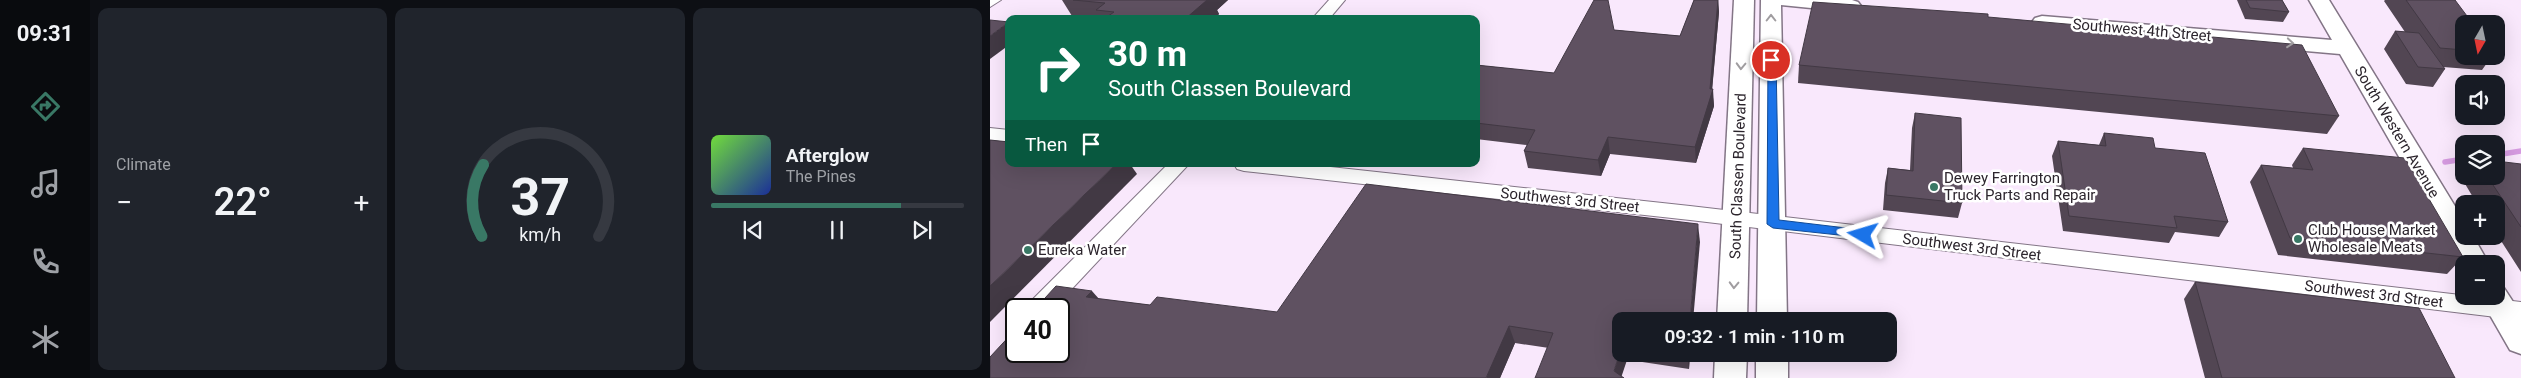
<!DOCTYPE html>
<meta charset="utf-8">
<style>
body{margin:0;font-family:Roboto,sans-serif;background:#20242c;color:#f1f3f6;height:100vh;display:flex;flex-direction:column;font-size:19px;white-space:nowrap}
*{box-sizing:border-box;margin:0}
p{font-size:16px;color:#9ea1a6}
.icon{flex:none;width:28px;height:28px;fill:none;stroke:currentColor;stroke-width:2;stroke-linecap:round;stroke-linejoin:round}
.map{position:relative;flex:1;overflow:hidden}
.drawer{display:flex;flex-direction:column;gap:8px;padding:8px;background:#0d0f14;width:900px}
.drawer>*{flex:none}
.hud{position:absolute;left:15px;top:15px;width:475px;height:152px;border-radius:10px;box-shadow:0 5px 20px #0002;background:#0b6e4f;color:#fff;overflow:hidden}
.needle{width:32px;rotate:189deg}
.fabs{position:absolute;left:1465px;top:15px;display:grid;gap:10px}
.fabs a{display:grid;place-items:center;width:50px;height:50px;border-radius:10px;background:#171b24;box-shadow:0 5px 20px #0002;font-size:25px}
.speed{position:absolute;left:15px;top:298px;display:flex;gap:10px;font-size:25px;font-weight:700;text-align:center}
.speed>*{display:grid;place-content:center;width:65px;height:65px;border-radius:50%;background:#171b24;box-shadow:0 5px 20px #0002;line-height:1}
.speed .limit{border:2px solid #111;border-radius:8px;background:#fff;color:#111}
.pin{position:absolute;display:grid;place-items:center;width:42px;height:42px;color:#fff;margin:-21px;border:2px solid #fff;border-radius:50%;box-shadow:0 1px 5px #0007}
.me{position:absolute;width:55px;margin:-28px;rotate:277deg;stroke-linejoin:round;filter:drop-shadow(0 0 4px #0008)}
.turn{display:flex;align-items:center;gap:18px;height:105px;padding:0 20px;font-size:22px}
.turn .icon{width:65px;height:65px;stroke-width:2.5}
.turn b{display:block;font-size:35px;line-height:42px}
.then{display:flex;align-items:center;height:48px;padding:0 20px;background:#0003;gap:10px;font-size:19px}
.big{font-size:38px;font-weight:600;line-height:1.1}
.drawer .widget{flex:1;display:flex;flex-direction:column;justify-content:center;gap:8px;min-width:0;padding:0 18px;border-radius:10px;background:#20242c}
.drawer .dial{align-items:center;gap:0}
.dial svg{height:130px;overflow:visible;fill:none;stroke:#363941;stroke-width:7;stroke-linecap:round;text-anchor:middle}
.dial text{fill:#f1f3f6;stroke:none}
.song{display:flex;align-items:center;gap:15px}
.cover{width:60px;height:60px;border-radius:8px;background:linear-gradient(135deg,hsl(100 70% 55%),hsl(230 70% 35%))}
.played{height:5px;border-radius:2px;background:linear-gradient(90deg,#397865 75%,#363941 75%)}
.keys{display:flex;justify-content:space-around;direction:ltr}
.heat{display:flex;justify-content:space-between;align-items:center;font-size:28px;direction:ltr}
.drawer .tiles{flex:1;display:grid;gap:8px;grid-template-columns:repeat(3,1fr)}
.trip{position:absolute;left:622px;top:312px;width:285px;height:50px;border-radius:10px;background:#171b24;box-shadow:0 5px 20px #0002;font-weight:600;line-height:50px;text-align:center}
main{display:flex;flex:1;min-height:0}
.tab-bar{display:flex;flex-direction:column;width:90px;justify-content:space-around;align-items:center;background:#090b0e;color:#9ea1a6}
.tab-bar .icon{width:35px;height:35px}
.tab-bar .selected{color:#397865}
.tab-bar b{font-size:22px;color:#f1f3f6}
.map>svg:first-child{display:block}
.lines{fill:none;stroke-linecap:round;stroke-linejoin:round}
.stream{stroke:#d69be1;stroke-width:5.5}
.minor-casing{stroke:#837586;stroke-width:2}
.major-casing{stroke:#837586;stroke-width:3}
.minor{fill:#fff;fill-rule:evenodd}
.major{fill:#fff;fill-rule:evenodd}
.wall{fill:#524653}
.shaded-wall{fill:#423944}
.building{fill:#5f5161;stroke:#423944}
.oneway{stroke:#a09da0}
.route{fill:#1a73e8;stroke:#114b97}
.poi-dot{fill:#397865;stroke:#fff;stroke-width:2}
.labels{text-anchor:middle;stroke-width:5;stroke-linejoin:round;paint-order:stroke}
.street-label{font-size:15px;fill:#2c252d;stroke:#fff}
.poi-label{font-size:15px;fill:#2c252d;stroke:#fff;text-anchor:start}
</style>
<main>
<nav class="tab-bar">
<b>09:31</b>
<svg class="icon selected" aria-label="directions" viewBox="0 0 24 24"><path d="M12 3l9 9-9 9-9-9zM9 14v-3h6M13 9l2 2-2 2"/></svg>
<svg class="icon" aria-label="music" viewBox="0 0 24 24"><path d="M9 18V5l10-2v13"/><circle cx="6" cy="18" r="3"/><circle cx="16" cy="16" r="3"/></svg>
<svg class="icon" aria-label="phone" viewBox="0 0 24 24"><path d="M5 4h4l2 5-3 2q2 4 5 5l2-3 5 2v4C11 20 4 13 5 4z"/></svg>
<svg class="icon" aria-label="climate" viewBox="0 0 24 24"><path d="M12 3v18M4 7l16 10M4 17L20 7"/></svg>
</nav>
<section class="drawer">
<div class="tiles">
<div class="widget"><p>Climate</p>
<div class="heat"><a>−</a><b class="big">22°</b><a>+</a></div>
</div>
<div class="widget dial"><svg viewBox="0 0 100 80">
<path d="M14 69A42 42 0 1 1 86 69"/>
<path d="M14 69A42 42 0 0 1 15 25" stroke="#397865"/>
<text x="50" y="56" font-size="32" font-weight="700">37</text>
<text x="50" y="72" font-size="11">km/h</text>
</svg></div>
<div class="widget">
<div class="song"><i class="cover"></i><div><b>Afterglow</b><p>The Pines</p></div></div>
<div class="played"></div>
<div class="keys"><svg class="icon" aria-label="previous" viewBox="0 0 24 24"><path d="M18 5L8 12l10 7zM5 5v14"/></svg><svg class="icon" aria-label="pause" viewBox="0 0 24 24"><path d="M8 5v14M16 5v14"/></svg><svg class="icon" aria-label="next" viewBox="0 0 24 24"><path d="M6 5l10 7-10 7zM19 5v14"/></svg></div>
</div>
</div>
</section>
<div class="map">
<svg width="1531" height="378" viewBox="0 0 1531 378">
<rect width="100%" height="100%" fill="#f9e8fc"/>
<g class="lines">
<g class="stream">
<path d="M1506,155L1531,151"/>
<path d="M1455,162L1474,159"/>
</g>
<g class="minor-casing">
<g id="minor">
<path d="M0,0H11L0,7Z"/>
<path d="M339,0H355L339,19H322Z"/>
<path d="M0,128L19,130V142L0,140Z"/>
<path d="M178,164H199L63,309H37L40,302Z"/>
<path d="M244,164H313L700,206L1531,302V320L700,220L254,171L247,169Z"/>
</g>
</g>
<g class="major-casing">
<g id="major">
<path d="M744,0H764L757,321H727Z"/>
<path d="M771,0H862L868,2L871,6L868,10L861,12L791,5L797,321H767Z"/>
<path d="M1319,0H1339L1474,221V236H1483L1499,264H1474V270L1350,54L1052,28L1045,26L1042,22L1045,18L1052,16L1342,40Z"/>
<path d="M1506,285L1514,288L1531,314V354L1520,350L1489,296H1506Z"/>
<path d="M725,354H757L756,378H724Z"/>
<rect x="766" y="354" width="32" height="24"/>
</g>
</g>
<use href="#minor" class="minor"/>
<use href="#major" class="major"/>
</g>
<g class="wall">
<path d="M72,0H238L227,10L229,14L224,19H112L82,16Z"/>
<path d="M704,0H728L729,12L722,89L724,106L706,163L620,154L611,176L538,168L534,151L537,145L486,139V65L564,73L624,30L690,36Z"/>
<path d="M1247,0H1292L1299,12L1293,22L1255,19Z"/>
<path d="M1395,0H1465L1474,24V56H1502L1492,70L1453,67L1455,69L1443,87L1416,84L1394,49L1405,31L1415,32L1394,1Z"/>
<path d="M998,17L1349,116L1337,134L808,83L809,65Z"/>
<path d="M925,113L972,203L968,218L893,210L895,183L898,168L920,170L922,128Z"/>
<path d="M1114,133L1165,148L1238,222L1229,237L1185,232L1179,243L1073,231L1062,156L1068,141L1109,145Z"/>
<path d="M1313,148L1473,257L1457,274L1288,255L1260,182L1271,165L1303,168L1302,165Z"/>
<path d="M1531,164V272L1506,233V204H1487L1471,177L1474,174V176H1506Z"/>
<path d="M710,242L631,321V354H700L699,369L525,343L510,378L109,299L160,305L287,312Z"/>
<path d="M1205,282L1465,378H1215L1194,299Z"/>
</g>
<g class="shaded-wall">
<path d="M217,0H238L227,10L229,14L224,19H195Z"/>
<path d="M728,0L729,12L722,91L723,89L724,106L706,163L705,147L720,89Z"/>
<path d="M19,22V45L0,59V36Z"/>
<path d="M618,137L620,154L611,176L608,160Z"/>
<path d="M126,164H140L147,174L0,322V286Z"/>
<path d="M708,224L710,242L703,321H700Z"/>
<path d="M102,291L117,308L96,297Z"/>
<path d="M519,326L525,343L510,378H496Z"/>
<path d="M631,349V354H635L637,360L631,378L624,371Z"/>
<path d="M697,354H700L699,369Z"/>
</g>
<g class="building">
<path d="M83,0H217L195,19H114L124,12L106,10L115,3Z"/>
<path d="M604,0H618L624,30L690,36L704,0H728L720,89H723L705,147L618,137L608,160L534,151L545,130L486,123V65L564,73Z"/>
<path d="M1256,0H1292L1299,12L1260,8Z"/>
<path d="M1416,0H1465L1483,24H1474V50L1450,48Z"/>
<path d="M823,2L998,14V17L1312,45L1349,116L809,65Z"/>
<path d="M0,20L19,22L0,36Z"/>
<path d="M1405,31L1429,33L1455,69L1428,67Z"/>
<path d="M925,113L971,118L972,203L896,195L898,168L923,171Z"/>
<path d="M1114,133L1163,138L1165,148L1215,153L1238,222L1184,216L1187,228L1079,216L1068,141L1116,146Z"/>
<path d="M0,140L19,142V164H126L0,286Z"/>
<path d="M1313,148L1415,158L1473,257L1300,238L1271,165L1323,170Z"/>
<path d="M1506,161L1531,164V227L1497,176H1506Z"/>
<path d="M376,184L708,224L700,321H631V349L624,371L634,378H545L563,333L519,326L496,378H0V357L26,329V351H69V309H45L66,286L102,291L96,297L160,305L167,297L287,312Z"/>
<path d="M1205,282L1429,308L1465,378H1232Z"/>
</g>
<defs><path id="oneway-chevron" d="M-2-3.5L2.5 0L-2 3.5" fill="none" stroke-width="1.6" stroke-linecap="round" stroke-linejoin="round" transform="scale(1.25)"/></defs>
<g class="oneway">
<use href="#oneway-chevron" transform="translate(781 18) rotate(-90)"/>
<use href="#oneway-chevron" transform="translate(1300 43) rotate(5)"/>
<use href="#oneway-chevron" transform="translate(751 66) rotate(92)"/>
<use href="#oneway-chevron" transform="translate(744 285) rotate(92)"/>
</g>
<path class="route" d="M778,58L786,60L789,220L873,230L877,232V238L783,228L777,224Z"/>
<g class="poi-dot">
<circle cx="944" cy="187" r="5"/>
<circle cx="1308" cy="239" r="5"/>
<circle cx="38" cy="250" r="5"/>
</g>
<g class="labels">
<g class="street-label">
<text transform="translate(1152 30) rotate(5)" y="5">Southwest 4th Street</text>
<text transform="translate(1407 132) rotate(59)" y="5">South Western Avenue</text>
<text transform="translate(748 176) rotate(-88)" y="5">South Classen Boulevard</text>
<text transform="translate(580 200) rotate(6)" y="5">Southwest 3rd Street</text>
<text transform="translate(982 247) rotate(7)" y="5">Southwest 3rd Street</text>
<text transform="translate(1384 294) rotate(7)" y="5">Southwest 3rd Street</text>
</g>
<g class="poi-label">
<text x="954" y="183">Dewey Farrington<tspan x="954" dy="17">Truck Parts and Repair</tspan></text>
<text x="1318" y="235">Club House Market<tspan x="1318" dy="17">Wholesale Meats</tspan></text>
<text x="48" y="255">Eureka Water</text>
</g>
</g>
</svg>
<div class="fabs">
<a><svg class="needle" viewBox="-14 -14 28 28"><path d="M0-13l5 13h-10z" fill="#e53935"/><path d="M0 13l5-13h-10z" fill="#9ea1a6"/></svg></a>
<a><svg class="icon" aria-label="sound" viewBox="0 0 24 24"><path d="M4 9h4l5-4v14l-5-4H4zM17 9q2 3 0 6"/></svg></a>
<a><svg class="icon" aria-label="layers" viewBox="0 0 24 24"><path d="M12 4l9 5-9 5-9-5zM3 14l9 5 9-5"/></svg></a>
<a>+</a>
<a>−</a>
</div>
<div class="speed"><div class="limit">40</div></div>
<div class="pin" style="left:781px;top:60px;background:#d93025"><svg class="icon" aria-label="arrive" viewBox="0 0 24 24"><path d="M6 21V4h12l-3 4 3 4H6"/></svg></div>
<svg class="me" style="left:873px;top:235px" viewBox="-20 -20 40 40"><path d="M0-17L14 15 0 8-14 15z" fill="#1a73e8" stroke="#fff" stroke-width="4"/></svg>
<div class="trip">09:32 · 1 min · 110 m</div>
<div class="hud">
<div class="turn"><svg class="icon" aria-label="right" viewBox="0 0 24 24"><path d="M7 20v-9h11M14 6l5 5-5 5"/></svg><div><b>30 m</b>South Classen Boulevard</div></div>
<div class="then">Then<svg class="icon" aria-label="arrive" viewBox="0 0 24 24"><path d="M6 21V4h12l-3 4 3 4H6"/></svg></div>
</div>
</div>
</main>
